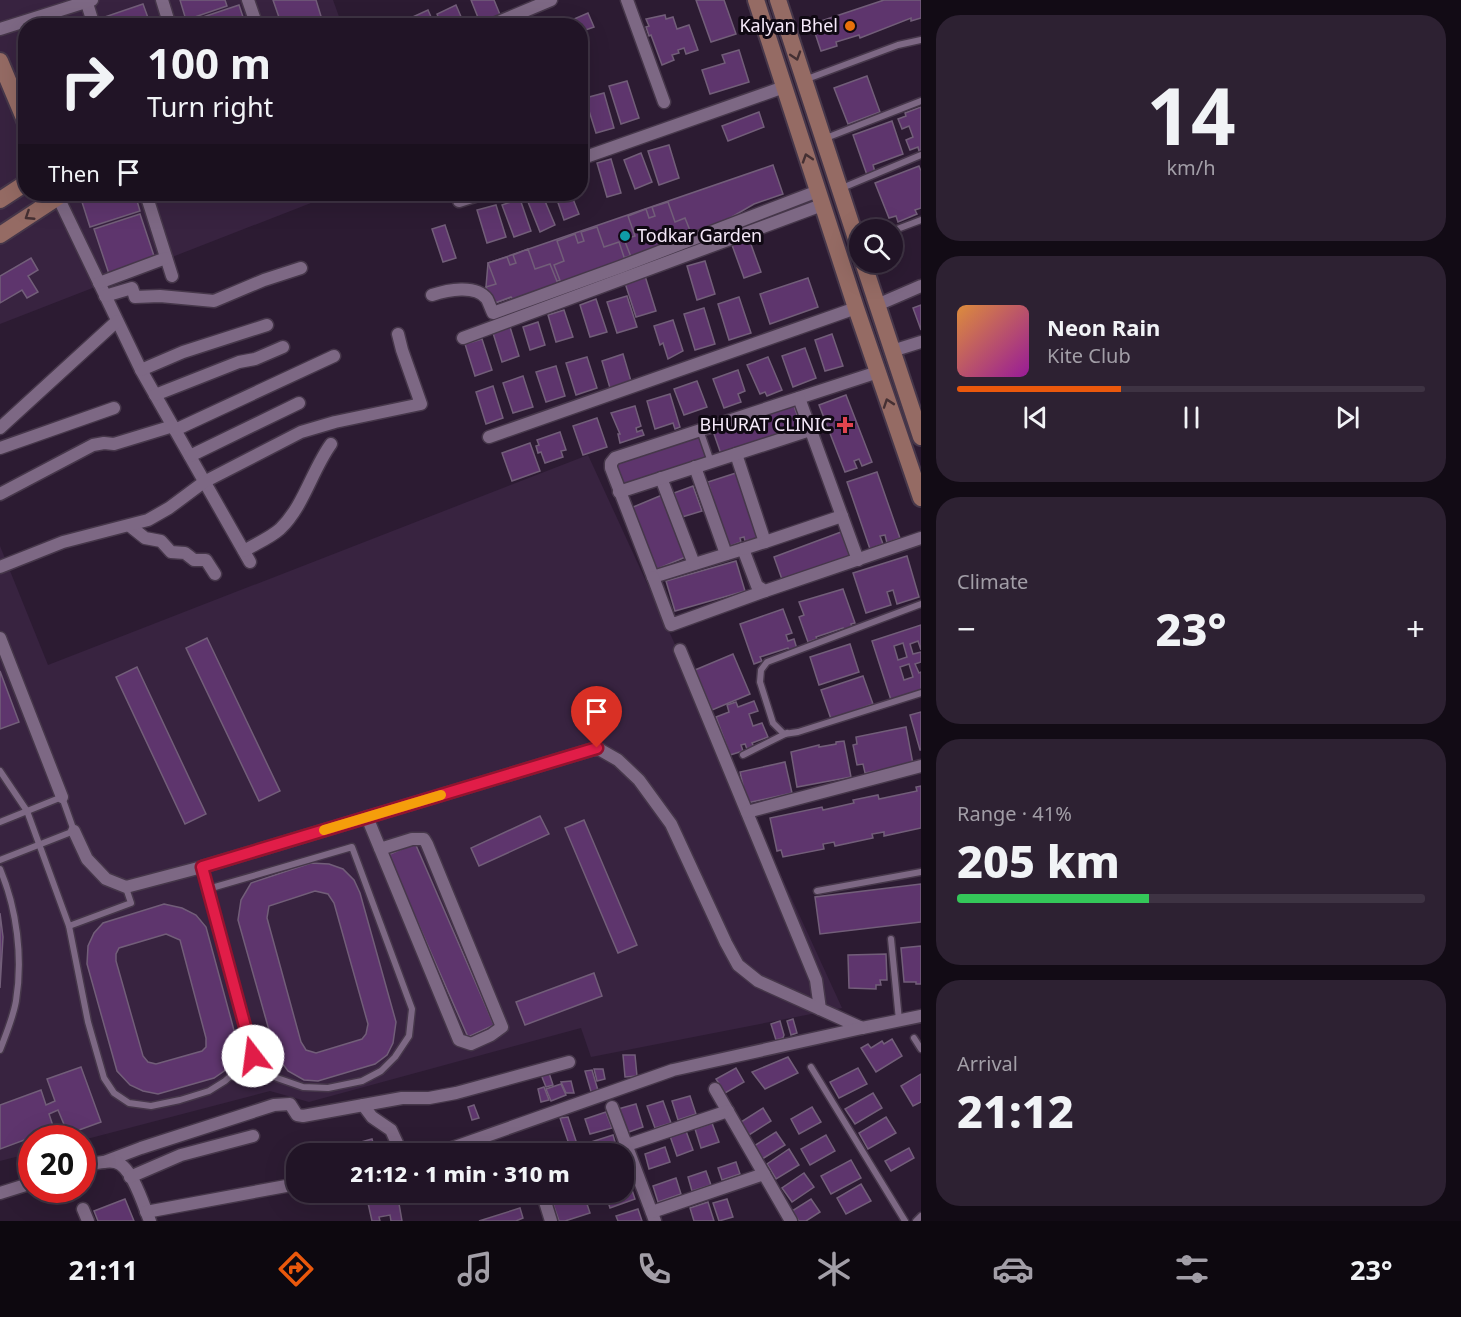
<!DOCTYPE html>
<meta charset="utf-8">
<style>
body{margin:0;font-family:"Noto Sans",sans-serif;background:#2d2132;color:#f1f3f6;height:100vh;display:flex;flex-direction:column;font-size:22px;white-space:nowrap}
*{box-sizing:border-box;margin:0}
p{font-size:20px;color:#a29ea7}
.icon{flex:none;width:33px;height:33px;fill:none;stroke:currentColor;stroke-width:2;stroke-linecap:round;stroke-linejoin:round}
.map{position:relative;flex:1;overflow:hidden}
.sheet{display:flex;flex-direction:column;gap:15px;padding:15px;background:#120b15;width:540px}
.sheet>*{flex:none}
.guide{position:absolute;left:18px;top:18px;width:570px;height:183px;border-radius:24px;box-shadow:0 6px 24px #0002,0 0 0 2px #3e3343;background:#211426;color:#f1f3f6;overflow:hidden}
.controls{position:absolute;left:849px;top:219px;display:grid;gap:12px}
.controls a{display:grid;place-items:center;width:54px;height:54px;border-radius:50%;background:#211426;box-shadow:0 6px 24px #0002,0 0 0 2px #3e3343;font-size:30px}
.speed{position:absolute;left:18px;top:1125px;display:flex;gap:12px;font-size:30px;font-weight:700;text-align:center}
.speed>*{display:grid;place-content:center;width:78px;height:78px;border-radius:50%;background:#211426;box-shadow:0 6px 24px #0002,0 0 0 2px #3e3343;line-height:1}
.speed .limit{border:9px solid #d22;background:#fff;color:#111}
.pin{position:absolute;display:grid;place-items:center;width:51px;height:51px;color:#fff;margin:-62px -26px;border-radius:50% 50% 50% 0;rotate:-45deg;box-shadow:0 0 6px #0007}
.pin .icon{rotate:45deg}
.me{position:absolute;width:66px;margin:-33px;rotate:345deg;stroke-linejoin:round;filter:drop-shadow(0 0 4px #0008)}
.turn{display:flex;align-items:center;gap:21px;height:126px;padding:0 30px;font-size:27px}
.turn .icon{width:78px;height:78px;stroke-width:2.5}
.turn b{display:block;font-size:42px;line-height:51px}
.then{display:flex;align-items:center;height:57px;padding:0 30px;background:#0003;gap:12px;font-size:22px}
.big{font-size:45px;font-weight:800;line-height:1.1}
.sheet .card{flex:1;display:flex;flex-direction:column;justify-content:center;gap:9px;min-width:0;padding:0 21px;border-radius:24px;background:#2d2132}
.sheet .dial{align-items:center;gap:0}
.dial b{font-size:78px;line-height:1}
.song{display:flex;align-items:center;gap:18px}
.cover{width:72px;height:72px;border-radius:9px;background:linear-gradient(135deg,hsl(30 70% 55%),hsl(300 70% 35%))}
.played{height:6px;border-radius:3px;background:linear-gradient(90deg,#ea580c 35%,#3e3343 35%)}
.keys{display:flex;justify-content:space-around;direction:ltr}
.heat{display:flex;justify-content:space-between;align-items:center;font-size:33px;direction:ltr}
.charge{height:9px;border-radius:4px;background:linear-gradient(90deg,#34c759 41%,#3e3343 0)}
.trip{position:absolute;left:286px;top:1143px;width:348px;height:60px;border-radius:24px;background:#211426;box-shadow:0 6px 24px #0002,0 0 0 2px #3e3343;font-weight:800;line-height:60px;text-align:center}
.tab-bar{display:flex;height:96px;justify-content:space-around;align-items:center;background:#0d080f;color:#a29ea7}
.tab-bar .icon{width:42px;height:42px}
.tab-bar .selected{color:#ea580c}
.tab-bar b{font-size:27px;color:#f1f3f6}
main{display:flex;flex:1;min-height:0}
.map>svg:first-child{display:block}
.built{fill:#382340}
.building{fill:#5e356d;stroke:#725e79;stroke-width:1.5;fill-rule:evenodd}
.lines{fill:none;stroke-linecap:round;stroke-linejoin:round}
.lane-casing{stroke:#46374a;stroke-width:9}
.street-casing{stroke:#46374a;stroke-width:15}
.secondary-casing{stroke:#46374a;stroke-width:20}
.lane{stroke:#7d6884;stroke-width:6}
.street{stroke:#7d6884;stroke-width:12}
.secondary{stroke:#956b64;stroke-width:16}
.oneway{stroke:#453033}
.route-casing{stroke:#92132f;stroke-width:15}
.route{stroke:#e11d48;stroke-width:10}
.slow{stroke:#f59e0b;stroke-width:10}
.food-dot{fill:#e8710a;stroke:#100913;stroke-width:2}
.culture-dot{fill:#0f9aa8;stroke:#100913;stroke-width:2}
.health-dot{fill:#e0444e;stroke:#100913;stroke-width:2}
.labels{text-anchor:middle;stroke-width:6;stroke-linejoin:round;paint-order:stroke}
.poi-label{font-size:18px;fill:#f6eafa;stroke:#100913;text-anchor:end}
</style>
<main>
<div class="map">
<svg width="921" height="1221" viewBox="0 0 921 1221">
<rect width="100%" height="100%" fill="#2c1b32"/>
<g class="built">
<path d="M0,0H333L342,25L26,26V194H334L0,324Z"/>
<path d="M588,455L842,1008L591,1057L581,1028L309,1102L270,1091L83,1140L32,1138L31,1153L0,1161V546L48,665Z"/>
</g>
<g class="building">
<path d="M180,0H225L227,6L186,20Z"/>
<path d="M273,0H316L324,26H282Z"/>
<path d="M471,0H494L501,17L481,25Z"/>
<path d="M696,0H724L736,34L711,42Z"/>
<path d="M884,0H921V18L911,21V18L860,38L859,35L836,42L837,46L821,51L812,24Z"/>
<path d="M143,4L151,26H94L93,21Z"/>
<path d="M239,5L246,26H186L185,23Z"/>
<path d="M456,5L465,26H442L437,14Z"/>
<path d="M428,10L435,26H406L404,21Z"/>
<path d="M588,13L594,27L580,32V26H558Z"/>
<path d="M665,15L666,19L673,17L677,29L689,25L698,50L686,54L684,48L678,50L679,53L672,55L674,60L662,65L651,35L649,36L646,27L649,26L646,19Z"/>
<path d="M69,18L71,26H45Z"/>
<path d="M739,50L749,82L710,94L702,70L725,63L722,55Z"/>
<path d="M867,76L880,112L848,124L834,88Z"/>
<path d="M627,81L639,118L621,124L609,86Z"/>
<path d="M604,93L614,128L596,133L585,98Z"/>
<path d="M921,107V150L919,151L918,147L910,150L906,140L913,137L909,126L902,129L898,119L906,116L905,113Z"/>
<path d="M759,112L764,127L728,141L722,126Z"/>
<path d="M892,121L903,154L873,165L875,172L867,175L853,135Z"/>
<path d="M669,145L679,178L659,185L648,151Z"/>
<path d="M641,153L652,182L635,189L624,160Z"/>
<path d="M611,159L621,193L607,197L597,163Z"/>
<path d="M773,165L783,194L754,204L718,225L492,304L486,287L488,263Z"/>
<path d="M919,166L921,171V208L915,210L917,214L898,222L896,216L889,218L875,183Z"/>
<path d="M107,194H135L140,211L90,227L82,202Z"/>
<path d="M534,194H542L555,225L540,232L526,197Z"/>
<path d="M555,194H571L579,214L564,220Z"/>
<path d="M520,199L531,231L514,237L502,205Z"/>
<path d="M668,202L675,222L685,218L691,233L676,239L677,243L651,252L650,249L631,257L624,239L635,236L628,216L646,209L649,218L655,216L652,207Z"/>
<path d="M496,205L506,237L487,243L477,210Z"/>
<path d="M140,214L155,259L109,274L94,229Z"/>
<path d="M445,225L456,258L443,262L432,229Z"/>
<path d="M597,227L604,247L619,242L625,260L561,283L554,265L564,261L557,241L575,234L578,243L584,241L581,232Z"/>
<path d="M749,239L761,272L744,278L732,245Z"/>
<path d="M528,249L535,269L550,264L558,284L513,300L511,297L492,304L486,287L496,284L488,263L507,257L510,265L516,263L513,255Z"/>
<path d="M31,258L38,270L28,276L38,292L27,298L22,290L0,303V276Z"/>
<path d="M705,261L715,294L697,300L687,266Z"/>
<path d="M645,276L656,311L636,317L625,283Z"/>
<path d="M808,278L818,307L770,324L760,294Z"/>
<path d="M627,296L637,327L617,333L607,302Z"/>
<path d="M739,297L751,333L729,340L718,304Z"/>
<path d="M596,299L607,332L590,337L580,305Z"/>
<path d="M921,305V330L913,308Z"/>
<path d="M704,308L715,344L695,350L684,314Z"/>
<path d="M564,310L573,337L556,342L548,315Z"/>
<path d="M673,320L683,351L668,359L663,343L660,345L654,326Z"/>
<path d="M538,322L545,345L530,350L523,327Z"/>
<path d="M510,327L519,356L502,362L493,333Z"/>
<path d="M832,334L843,366L825,371L815,340Z"/>
<path d="M482,339L492,370L475,376L465,344Z"/>
<path d="M805,348L816,378L793,387L782,356Z"/>
<path d="M623,354L631,381L610,388L602,361Z"/>
<path d="M587,357L597,388L576,395L566,363Z"/>
<path d="M768,357L782,390L767,396L765,392L760,394L747,365Z"/>
<path d="M556,366L565,396L546,402L536,372Z"/>
<path d="M738,370L745,391L738,394L741,402L724,408L713,379Z"/>
<path d="M523,376L533,407L513,413L503,383Z"/>
<path d="M697,381L707,407L684,415L674,389Z"/>
<path d="M493,386L503,418L486,424L476,392Z"/>
<path d="M670,394L680,427L675,429L673,423L655,429L647,401Z"/>
<path d="M846,395L872,462L862,466L859,459L854,461L857,468L845,472L819,405Z"/>
<path d="M793,403L802,429L795,431L794,428L768,437L769,440L722,457L713,431L720,428L721,431L746,422V419Z"/>
<path d="M635,406L641,426L636,428L637,432L642,430L644,435L620,443L618,434H620L611,413Z"/>
<path d="M597,418L607,447L583,455L573,426Z"/>
<path d="M560,432L566,450L561,451L563,457L545,463L541,452L538,453L536,446L539,445L537,440Z"/>
<path d="M700,435L708,463L624,488L615,460L624,458L625,461L651,453L650,450L665,448L690,440V438Z"/>
<path d="M530,443L540,471L512,481L502,453Z"/>
<path d="M739,472L758,538L745,541L744,537L740,538L741,542L727,547L708,482Z"/>
<path d="M877,472L900,538L887,543L885,535L880,536L883,544L870,549L847,482Z"/>
<path d="M693,486L702,511L682,517L674,493Z"/>
<path d="M662,495L688,556L657,569L631,508Z"/>
<path d="M841,532L851,560L784,585L774,557Z"/>
<path d="M907,556L919,597L897,604L893,590L887,592L891,605L866,613L853,573Z"/>
<path d="M736,561L745,591L675,611L666,581Z"/>
<path d="M843,589L855,623L851,624L852,627L843,630V628L816,637L817,639L808,642L799,617L804,615L799,602Z"/>
<path d="M783,609L792,633L786,635L788,641L794,639L797,649L789,651L788,648L760,657L762,661L754,664L740,624Z"/>
<path d="M921,625V650L918,641L910,644L913,654L921,652V662L915,664L919,673L921,672V690L891,700L872,641ZM903,643L907,657L898,660L894,646ZM909,664L913,677L904,680L900,667Z"/>
<path d="M207,638L280,791L259,801L186,648Z"/>
<path d="M850,644L859,672L819,685L810,657Z"/>
<path d="M733,654L750,694L712,710L695,670Z"/>
<path d="M137,667L206,814L185,824L116,677Z"/>
<path d="M0,671L19,722L0,729Z"/>
<path d="M863,676L873,704L831,719L821,690Z"/>
<path d="M754,701L758,711L749,714L753,726L762,723L768,737L752,743L754,747L747,749L745,744L741,745L743,751L730,755L716,717L729,712L727,705L736,702L738,707Z"/>
<path d="M921,712V750H920L910,715Z"/>
<path d="M906,727L913,764L865,773L863,764L857,765L853,745L857,744L856,737Z"/>
<path d="M844,741L851,777L797,787L791,752L819,745V747L836,744V742Z"/>
<path d="M785,762L792,793L747,803L740,772Z"/>
<path d="M921,786V828L884,836V832L872,834L873,838L835,846L834,842L823,844L824,849L783,857L781,850L777,851L770,818L822,807L823,810L854,803L853,800L878,795L879,799L917,791L916,787Z"/>
<path d="M540,816L549,834L479,866L471,848Z"/>
<path d="M584,820L637,945L618,953L565,828Z"/>
<path d="M415,843L494,1025L468,1037L388,855Z"/>
<path d="M311,863L329,864L343,869L354,880L360,893L396,1022L393,1043L387,1055L375,1064L318,1081L304,1080L288,1071L276,1055L238,920L241,900L251,883ZM315,891L328,894L334,903L368,1024L366,1034L362,1039L316,1053L306,1050L301,1042L267,918L269,906Z"/>
<path d="M921,884V922L820,934L815,897Z"/>
<path d="M164,904L182,908L196,915L206,927L235,1034L234,1055L227,1069L214,1078L158,1094L143,1091L130,1085L117,1071L87,964L88,946L94,933L103,923ZM166,934L180,940L206,1038V1047L202,1051L156,1064L148,1062L143,1056L116,961V954L119,948Z"/>
<path d="M0,913L3,937L0,988Z"/>
<path d="M921,946V984H916V982H904L901,948Z"/>
<path d="M886,954L887,980H880L881,985H876V989L849,988L848,955Z"/>
<path d="M594,973L602,996L525,1025L516,1002Z"/>
<path d="M793,1019L797,1033L791,1035L787,1021Z"/>
<path d="M780,1021L784,1035L783,1038L776,1040L771,1024Z"/>
<path d="M892,1039L902,1056L876,1072L861,1048L868,1044L871,1048L882,1041L884,1044Z"/>
<path d="M623,1055H635L637,1076L625,1077Z"/>
<path d="M788,1057L798,1073L765,1089L752,1072Z"/>
<path d="M81,1067L101,1122L68,1134L58,1110L49,1114L54,1129L0,1149V1105L41,1090L46,1105L55,1101L47,1079Z"/>
<path d="M736,1068L744,1082L725,1093L716,1079Z"/>
<path d="M858,1068L867,1084L839,1098L830,1082Z"/>
<path d="M594,1069H603L605,1079L597,1081Z"/>
<path d="M548,1070L553,1085L546,1087L540,1072Z"/>
<path d="M592,1070L599,1094L592,1095L585,1071Z"/>
<path d="M921,1074V1102L913,1106L901,1086Z"/>
<path d="M571,1081L574,1093H566L561,1082Z"/>
<path d="M561,1084L566,1095L551,1101L546,1089Z"/>
<path d="M544,1087L549,1100L541,1102L538,1089Z"/>
<path d="M873,1093L882,1108L855,1124L845,1109Z"/>
<path d="M690,1096L696,1114L678,1120L672,1101Z"/>
<path d="M663,1101L671,1123L655,1128L647,1106Z"/>
<path d="M636,1104L643,1127L626,1133L618,1109Z"/>
<path d="M474,1105L479,1118L472,1120L468,1107Z"/>
<path d="M812,1107L821,1122L799,1134L791,1119Z"/>
<path d="M763,1108L771,1121L749,1135L741,1122Z"/>
<path d="M606,1112L612,1128L590,1134L585,1119Z"/>
<path d="M568,1117L578,1147L571,1150L560,1118Z"/>
<path d="M886,1117L896,1133L868,1149L859,1133Z"/>
<path d="M712,1123L719,1142L701,1148L695,1129Z"/>
<path d="M686,1131L693,1150L677,1156L670,1136Z"/>
<path d="M776,1132L785,1145L762,1159L754,1146Z"/>
<path d="M613,1135L618,1152L595,1154L591,1142Z"/>
<path d="M826,1135L835,1151L810,1165L801,1149Z"/>
<path d="M372,1139L376,1154H366L361,1142Z"/>
<path d="M665,1147L670,1162L649,1169L645,1154Z"/>
<path d="M909,1148L914,1158L891,1171L885,1161Z"/>
<path d="M789,1149L799,1165L776,1179L767,1164Z"/>
<path d="M851,1160L861,1178L831,1194L821,1176Z"/>
<path d="M736,1162L740,1174L722,1180L718,1168Z"/>
<path d="M706,1171L711,1185L692,1191L688,1177Z"/>
<path d="M804,1173L814,1187L792,1202L782,1188Z"/>
<path d="M676,1178L681,1194L658,1202L653,1186Z"/>
<path d="M630,1184L635,1199L610,1208L605,1192H624V1186Z"/>
<path d="M861,1184L871,1201L846,1214L837,1198Z"/>
<path d="M549,1192H583L590,1213L565,1221H559Z"/>
<path d="M398,1198L402,1221H391L390,1215L379,1217L380,1221H372L368,1203Z"/>
<path d="M125,1199L134,1221H98L94,1211Z"/>
<path d="M727,1199L733,1217L719,1221L713,1203Z"/>
<path d="M811,1199L820,1212L806,1221H799L792,1211Z"/>
<path d="M708,1202L714,1221H694L690,1208Z"/>
<path d="M520,1208L523,1218L516,1221H479Z"/>
<path d="M638,1209L642,1221H618L616,1216Z"/>
</g>
<g class="lines">
<g class="lane-casing">
<g id="lane">
<path d="M807,79L898,45L921,40"/>
<path d="M826,138L921,101"/>
<path d="M842,188L921,155"/>
<path d="M892,231L921,220"/>
<path d="M700,430L711,462"/>
<path d="M921,604L767,662L761,670L760,682L773,723L784,734L798,732L921,693"/>
<path d="M743,755L787,733"/>
<path d="M0,771L27,811L69,926L88,1022L104,1078L114,1093L129,1103L151,1106L180,1100L209,1091L225,1081L253,1056"/>
<path d="M0,822L62,797L74,831L0,860"/>
<path d="M202,867L205,877L253,1056L277,1078L303,1087L328,1088L362,1081L381,1071L395,1057L409,1036L412,1009L352,847L208,889"/>
<path d="M0,869C17,909 23,958 16,1001C13,1018 6,1034 0,1050"/>
<path d="M817,891L921,872"/>
<path d="M69,926L131,903L126,888"/>
<path d="M891,939L899,1020"/>
<path d="M914,1038L921,1049"/>
<path d="M811,1067L905,1221"/>
<path d="M916,1221L921,1216"/>
</g>
</g>
<g class="street-casing">
<g id="street">
<path d="M86,0L94,26"/>
<path d="M162,0L170,26"/>
<path d="M248,0L257,26"/>
<path d="M627,0L664,102"/>
<path d="M489,26L551,0"/>
<path d="M0,29L92,0"/>
<path d="M580,159L784,87"/>
<path d="M146,194L172,276"/>
<path d="M241,194H242"/>
<path d="M58,197L141,370L250,562"/>
<path d="M459,201L481,194"/>
<path d="M99,283L166,258"/>
<path d="M432,295C447,290 476,284 487,299C489,303 491,309 493,313L620,267L818,191"/>
<path d="M105,296L132,288L135,297L160,296L214,301L264,280L301,268"/>
<path d="M877,305L921,286"/>
<path d="M463,338L822,205"/>
<path d="M892,351L921,342"/>
<path d="M141,370L183,352L267,325"/>
<path d="M878,372L615,458L611,463V468L653,577L743,549L757,586L765,591L921,538"/>
<path d="M155,395L239,362L255,359L283,347"/>
<path d="M799,398L858,560"/>
<path d="M0,428L117,321"/>
<path d="M175,430L334,356"/>
<path d="M489,437L856,308"/>
<path d="M0,448L114,408"/>
<path d="M736,454L765,542L743,549"/>
<path d="M190,456L299,403"/>
<path d="M695,467L726,554"/>
<path d="M661,478L694,564"/>
<path d="M619,492L810,430"/>
<path d="M0,494L93,445L104,443L114,444L173,426"/>
<path d="M130,526L145,538L161,541L171,552L185,553L194,560H206L215,574"/>
<path d="M765,542L842,516"/>
<path d="M244,551C255,544 270,538 280,529C304,506 312,470 331,444"/>
<path d="M0,567L63,542L148,520L169,508L204,482L301,432L335,422L421,404L402,350L398,334"/>
<path d="M653,577L671,625L765,591"/>
<path d="M0,638L62,797"/>
<path d="M680,650L816,980L820,1009"/>
<path d="M747,812L921,766"/>
<path d="M367,817L459,1040L471,1044L491,1035L502,1027L427,844L424,839H412L380,849"/>
<path d="M74,831L87,859L106,879L126,887L202,867L597,748L618,760L639,780L671,824L726,943L738,965L758,981L862,1028L921,1016"/>
<path d="M715,1089L791,1221"/>
<path d="M363,1105L372,1117L391,1130L397,1143"/>
<path d="M612,1107L655,1221"/>
<path d="M627,1145L728,1111"/>
<path d="M435,1154L673,1070L862,1028"/>
<path d="M104,1162L141,1148L274,1105L290,1104L297,1115L303,1116L402,1098H429L456,1093L569,1062"/>
<path d="M82,1166C93,1164 105,1160 115,1162C132,1165 144,1207 150,1221"/>
<path d="M130,1177L181,1155L253,1136"/>
<path d="M542,1192L551,1221"/>
<path d="M0,1193L32,1183"/>
<path d="M83,1209L88,1221"/>
<path d="M146,1212L297,1184"/>
<path d="M652,1212L764,1174"/>
</g>
</g>
<g class="secondary-casing">
<g id="secondary">
<path d="M756,0L856,308L921,498"/>
<path d="M778,0L860,251"/>
<path d="M0,61L26,123"/>
<path d="M0,200L26,183"/>
<path d="M0,235L58,197L56,194"/>
<path d="M863,262L921,437"/>
</g>
</g>
<use href="#lane" class="lane"/>
<use href="#street" class="street"/>
<use href="#secondary" class="secondary"/>
</g>
<defs><path id="oneway-chevron" d="M-2-3.5L2.5 0L-2 3.5" fill="none" stroke-width="1.6" stroke-linecap="round" stroke-linejoin="round" transform="scale(1.5)"/></defs>
<g class="oneway">
<use href="#oneway-chevron" transform="translate(796 56) rotate(72)"/>
<use href="#oneway-chevron" transform="translate(807 158) rotate(-108)"/>
<use href="#oneway-chevron" transform="translate(29 216) rotate(147)"/>
<use href="#oneway-chevron" transform="translate(888 403) rotate(-109)"/>
</g>
<g class="lines">
<g class="route-casing">
<path id="route" d="M253,1056L202,867L597,748"/>
</g>
<use href="#route" class="route"/>
<path class="slow" d="M324,830L441,795"/>
</g>
<circle class="food-dot" cx="850" cy="26" r="6"/>
<circle class="culture-dot" cx="625" cy="236" r="6"/>
<path class="health-dot" d="M842 416h6v6h6v6h-6v6h-6v-6h-6v-6h6z"/>
<g class="labels">
<g class="poi-label">
<text x="838" y="32">Kalyan Bhel</text>
<text x="637" y="242" text-anchor="start">Todkar Garden</text>
<text x="832" y="431">BHURAT CLINIC</text>
</g>
</g>
</svg>
<div class="controls">
<a><svg class="icon" aria-label="search" viewBox="0 0 24 24"><circle cx="10" cy="10" r="6"/><path d="M15 15l6 6"/></svg></a>
</div>
<div class="speed"><div class="limit">20</div></div>
<div class="pin" style="left:597px;top:748px;background:#d93025"><svg class="icon" aria-label="arrive" viewBox="0 0 24 24"><path d="M6 21V4h12l-3 4 3 4H6"/></svg></div>
<svg class="me" style="left:253px;top:1056px" viewBox="-20 -20 40 40"><circle r="19" fill="#fff"/><path d="M0-13L10 11 0 6-10 11z" fill="#e11d48"/></svg>
<div class="trip">21:12 · 1 min · 310 m</div>
<div class="guide">
<div class="turn"><svg class="icon" aria-label="right" viewBox="0 0 24 24"><path d="M7 20v-9h11M14 6l5 5-5 5"/></svg><div><b>100 m</b>Turn right</div></div>
<div class="then">Then<svg class="icon" aria-label="arrive" viewBox="0 0 24 24"><path d="M6 21V4h12l-3 4 3 4H6"/></svg></div>
</div>
</div>
<section class="sheet">
<div class="card dial"><b>14</b><p>km/h</p></div>
<div class="card">
<div class="song"><i class="cover"></i><div><b>Neon Rain</b><p>Kite Club</p></div></div>
<div class="played"></div>
<div class="keys"><svg class="icon" aria-label="previous" viewBox="0 0 24 24"><path d="M18 5L8 12l10 7zM5 5v14"/></svg><svg class="icon" aria-label="pause" viewBox="0 0 24 24"><path d="M8 5v14M16 5v14"/></svg><svg class="icon" aria-label="next" viewBox="0 0 24 24"><path d="M6 5l10 7-10 7zM19 5v14"/></svg></div>
</div>
<div class="card"><p>Climate</p>
<div class="heat"><a>−</a><b class="big">23°</b><a>+</a></div>
</div>
<div class="card"><p>Range · 41%</p><b class="big">205 km</b><div class="charge"></div></div>
<div class="card"><p>Arrival</p><b class="big">21:12</b></div>
</section>
</main>
<nav class="tab-bar">
<b>21:11</b>
<svg class="icon selected" aria-label="directions" viewBox="0 0 24 24"><path d="M12 3l9 9-9 9-9-9zM9 14v-3h6M13 9l2 2-2 2"/></svg>
<svg class="icon" aria-label="music" viewBox="0 0 24 24"><path d="M9 18V5l10-2v13"/><circle cx="6" cy="18" r="3"/><circle cx="16" cy="16" r="3"/></svg>
<svg class="icon" aria-label="phone" viewBox="0 0 24 24"><path d="M5 4h4l2 5-3 2q2 4 5 5l2-3 5 2v4C11 20 4 13 5 4z"/></svg>
<svg class="icon" aria-label="climate" viewBox="0 0 24 24"><path d="M12 3v18M4 7l16 10M4 17L20 7"/></svg>
<svg class="icon" aria-label="car" viewBox="0 0 24 24"><path d="M5 17H2v-5l4-1 3-4h7l3 4 3 1v5h-3M9 17h6M6 11h13"/><circle cx="7" cy="17" r="2"/><circle cx="17" cy="17" r="2"/></svg>
<svg class="icon" aria-label="filters" viewBox="0 0 24 24"><path d="M4 7h16M4 17h16"/><circle cx="9" cy="7" r="2"/><circle cx="15" cy="17" r="2"/></svg>
<b>23°</b>
</nav>
